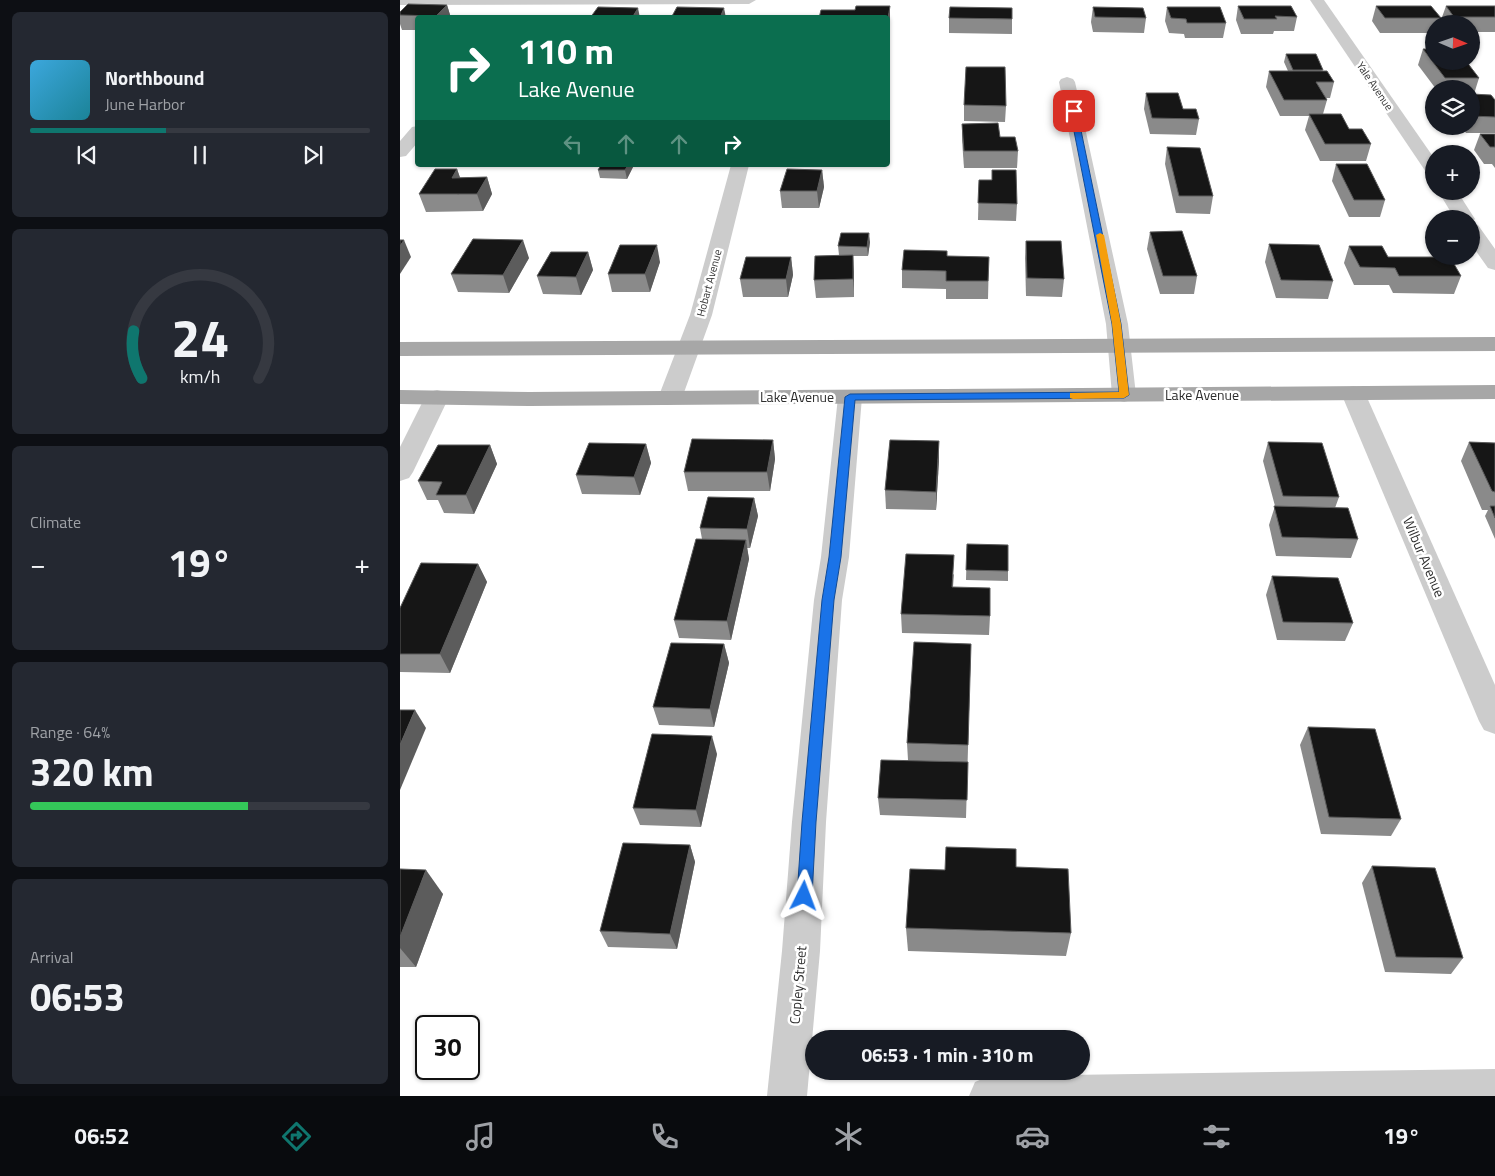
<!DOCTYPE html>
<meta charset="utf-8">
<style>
body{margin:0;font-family:"Titillium Web",sans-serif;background:#242831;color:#f1f3f6;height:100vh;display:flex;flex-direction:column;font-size:19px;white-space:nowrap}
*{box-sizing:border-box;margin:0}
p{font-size:16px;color:#9ea1a6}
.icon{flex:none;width:28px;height:28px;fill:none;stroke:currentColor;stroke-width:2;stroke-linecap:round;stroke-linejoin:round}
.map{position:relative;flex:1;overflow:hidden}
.panel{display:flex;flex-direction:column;gap:12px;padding:12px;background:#0d0f14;width:400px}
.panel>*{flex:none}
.guide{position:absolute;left:15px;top:15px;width:475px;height:152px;border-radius:5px;box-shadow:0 1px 4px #0004;background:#0b6e4f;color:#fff;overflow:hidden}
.needle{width:32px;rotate:92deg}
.tools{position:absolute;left:1025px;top:15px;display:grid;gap:10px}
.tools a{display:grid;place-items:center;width:55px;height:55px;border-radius:50%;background:#171b24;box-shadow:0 1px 4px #0004;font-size:25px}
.speed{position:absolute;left:15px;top:1015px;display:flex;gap:10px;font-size:25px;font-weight:700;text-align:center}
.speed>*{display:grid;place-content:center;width:65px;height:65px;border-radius:50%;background:#171b24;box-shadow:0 1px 4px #0004;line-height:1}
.speed .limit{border:2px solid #111;border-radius:8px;background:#fff;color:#111}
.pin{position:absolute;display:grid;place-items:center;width:42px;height:42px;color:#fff;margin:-21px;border-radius:10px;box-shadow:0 2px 8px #0006}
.me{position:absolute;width:55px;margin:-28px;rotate:3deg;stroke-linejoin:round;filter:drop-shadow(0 0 4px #0008)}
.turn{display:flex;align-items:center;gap:18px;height:105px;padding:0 20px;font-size:22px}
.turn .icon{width:65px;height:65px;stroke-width:2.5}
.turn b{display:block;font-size:35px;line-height:42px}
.lanes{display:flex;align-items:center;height:48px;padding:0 20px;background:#0003;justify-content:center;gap:25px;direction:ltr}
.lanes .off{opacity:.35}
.big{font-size:38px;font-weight:700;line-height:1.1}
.panel .widget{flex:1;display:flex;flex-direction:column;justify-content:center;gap:8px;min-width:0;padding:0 18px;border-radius:8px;background:#242831}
.panel .dial{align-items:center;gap:0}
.dial svg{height:130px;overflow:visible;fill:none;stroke:#363941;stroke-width:7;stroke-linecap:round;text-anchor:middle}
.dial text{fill:#f1f3f6;stroke:none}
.song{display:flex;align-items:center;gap:15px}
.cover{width:60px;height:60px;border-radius:8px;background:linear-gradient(135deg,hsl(200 70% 55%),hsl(190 70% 35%))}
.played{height:5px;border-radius:2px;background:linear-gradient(90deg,#0f766e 40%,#363941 40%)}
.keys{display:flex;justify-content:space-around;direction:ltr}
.heat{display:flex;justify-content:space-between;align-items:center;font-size:28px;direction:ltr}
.charge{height:8px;border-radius:4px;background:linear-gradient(90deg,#34c759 64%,#363941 0)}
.trip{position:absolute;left:405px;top:1030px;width:285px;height:50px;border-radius:25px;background:#171b24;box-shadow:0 1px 4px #0004;font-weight:700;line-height:50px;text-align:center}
.tabs{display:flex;height:80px;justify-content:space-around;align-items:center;background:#090b0e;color:#9ea1a6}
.tabs .icon{width:35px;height:35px}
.tabs .selected{color:#0f766e}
.tabs b{font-size:22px;color:#f1f3f6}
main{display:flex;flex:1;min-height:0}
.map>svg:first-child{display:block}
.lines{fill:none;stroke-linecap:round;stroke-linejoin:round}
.minor{fill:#ccc;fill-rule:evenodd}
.major{fill:#a7a7a7;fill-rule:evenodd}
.wall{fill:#8a8a8a}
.shaded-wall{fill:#5c5c5c}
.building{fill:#161616;stroke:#5c5c5c}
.route{fill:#1a73e8;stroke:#114b97}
.slow{fill:#f59e0b}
.labels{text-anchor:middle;stroke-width:5;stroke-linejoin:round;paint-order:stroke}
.far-street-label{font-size:11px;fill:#2f2f2f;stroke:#fff}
.street-label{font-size:14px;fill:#2f2f2f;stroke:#fff}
</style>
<main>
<section class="panel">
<div class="widget">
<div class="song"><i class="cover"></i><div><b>Northbound</b><p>June Harbor</p></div></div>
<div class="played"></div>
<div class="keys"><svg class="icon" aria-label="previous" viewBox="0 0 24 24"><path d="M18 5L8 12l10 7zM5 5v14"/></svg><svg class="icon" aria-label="pause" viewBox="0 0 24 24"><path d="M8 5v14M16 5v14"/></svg><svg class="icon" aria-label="next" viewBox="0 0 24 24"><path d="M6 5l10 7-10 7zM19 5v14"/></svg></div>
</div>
<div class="widget dial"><svg viewBox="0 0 100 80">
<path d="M14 69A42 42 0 1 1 86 69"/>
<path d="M14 69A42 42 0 0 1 9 40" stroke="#0f766e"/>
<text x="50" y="56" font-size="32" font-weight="700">24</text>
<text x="50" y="72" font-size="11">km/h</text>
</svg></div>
<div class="widget"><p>Climate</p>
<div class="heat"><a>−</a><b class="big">19°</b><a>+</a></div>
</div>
<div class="widget"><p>Range · 64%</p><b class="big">320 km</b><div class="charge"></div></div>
<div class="widget"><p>Arrival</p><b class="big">06:53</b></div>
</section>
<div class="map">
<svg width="1095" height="1096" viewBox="0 0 1095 1096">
<rect width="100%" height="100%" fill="#fff"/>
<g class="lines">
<g class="minor">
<path d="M0,0H356L349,4L0,5Z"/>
<path d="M910,0H924L1034,158V176L1028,175Z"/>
<path d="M667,77L673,79L675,82L728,324L736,395L732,400L724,402L716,400L712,395L706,324L659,82L661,79Z"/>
<path d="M18,126V142L6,156L0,157V141L12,127Z"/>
<path d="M331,165H349L312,315L282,398L278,403L270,405L262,403L258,398L290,315Z"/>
<path d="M1038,191H1057L1075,219L1071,223L1078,225L1095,249V270L1088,268L1071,244V219H1055Z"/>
<path d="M953,386L961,388L965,393L1095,685V734L1084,730L1079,721L941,393L945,388Z"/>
<path d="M37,390L45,392L49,397L13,472L9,478L0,481V447L25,397L29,392Z"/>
<path d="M450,390L458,392L462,397L449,557L442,600L426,822L420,951L407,1096H367L382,951L392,822L414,600L421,557L438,397L442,392Z"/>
<path d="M1095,1069V1096H569L575,1082L589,1076Z"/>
</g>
<g class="major">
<path d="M1095,337V351L0,356V342Z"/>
<path d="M1095,385V399L129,406L0,404V390L129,392Z"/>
</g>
</g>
<g class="wall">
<path d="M47,5L51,18H18V30H2L0,24V12Z"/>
<path d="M838,6L897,17L894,31H874L873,34H841L836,20Z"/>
<path d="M976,6L1041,18L1039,24H1034V33H980L972,21Z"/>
<path d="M1046,6H1095V32H1071V24H1044L1041,20Z"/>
<path d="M693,7L746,18L744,33L693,32L691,22Z"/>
<path d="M767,7L826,23L823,38H785L784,34L769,33L765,21Z"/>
<path d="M549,18L612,19V34L549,33Z"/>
<path d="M1023,49L1079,78L1074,94H1071V89H1036L1018,65Z"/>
<path d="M886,54L923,71L934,82L930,98H926L927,100L923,114L949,129L971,144L966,161H920L905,130L909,116H880L866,87L869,71H888L884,62Z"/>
<path d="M746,93L783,109L799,119L796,135L750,134L744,109Z"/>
<path d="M1071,94L1095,100V133H1066L1061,126H1071Z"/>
<path d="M564,105L606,106L605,122L564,121Z"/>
<path d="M562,124L600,137L618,151L617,168H564L562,140Z"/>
<path d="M1080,134H1095V168L1092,164H1084L1074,150Z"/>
<path d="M767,147L813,196L810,214L776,213L765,164Z"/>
<path d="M936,164L985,200L980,217H949L932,181Z"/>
<path d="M234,165L227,179L200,178L198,170Z"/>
<path d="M57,169L60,178L87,177L92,194L83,211L26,212L19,194Z"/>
<path d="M422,170L424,187L419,208H382L380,191Z"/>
<path d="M579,180H592L617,204L616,221L578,220Z"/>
<path d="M750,232L797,276L794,294H760L747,249Z"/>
<path d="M626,241L664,279L662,297L626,296L625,258Z"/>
<path d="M470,242L468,256H453L454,297L416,298L414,280L439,255L438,246Z"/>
<path d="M869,244L933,281L928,299L876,298L865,262Z"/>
<path d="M949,246L988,257L1061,276L1054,294L993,293L989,285H954L944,263Z"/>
<path d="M188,252L193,270L181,295L143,294L137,276Z"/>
<path d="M547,256L589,257L588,299H546V289L502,288V270Z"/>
<path d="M391,257L393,275L388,297H343L340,279Z"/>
<path d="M129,258L109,293L58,292L51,274Z"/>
<path d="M260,262L250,292H212L208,274Z"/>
<path d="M373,440L375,459L370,491H288L284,472Z"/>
<path d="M868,442L939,497L935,508L958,539L951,558L876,556L869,525L875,506L863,461Z"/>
<path d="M1069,442L1095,443V539L1085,516L1088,510H1082L1061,461Z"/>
<path d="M246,444L251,463L240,495L182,494L176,475Z"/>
<path d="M90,445L97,464L74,514L44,513L38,500H27L18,481Z"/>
<path d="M539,460L536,510L486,509L485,490Z"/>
<path d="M354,498L358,516L350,548H347L349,559L331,640L279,638L274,620L302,539L300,528Z"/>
<path d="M567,544L608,571V581L566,580Z"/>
<path d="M78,564L87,582L50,673L0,672V608Z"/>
<path d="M554,574L553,587L590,616L589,635L502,633L501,614Z"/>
<path d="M872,576L953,623L945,641L877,640L866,595Z"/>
<path d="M324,644L329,663L314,727L259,725L253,707Z"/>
<path d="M571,644L566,818L480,815L478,798L508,760L507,743Z"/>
<path d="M908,727L1001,819L991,836L921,834L900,745Z"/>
<path d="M317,754L301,827L240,825L233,808Z"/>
<path d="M290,845L295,862L277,949L208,947L200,931Z"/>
<path d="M972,866L1063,958L1051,974L985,972L962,883Z"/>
<path d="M616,867L671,933L666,956L508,951L506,928L545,870Z"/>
<path d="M0,869L43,894L16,967H0Z"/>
</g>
<g class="shaded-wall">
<path d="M47,5L51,18H37L36,16Z"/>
<path d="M490,6V21L488,37V19Z"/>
<path d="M238,8L240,18H232Z"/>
<path d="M324,8L326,18H320Z"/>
<path d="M228,165H234L227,179L225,170Z"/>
<path d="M57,169L63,186L58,195L52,178Z"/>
<path d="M422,170L424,187L419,208L417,191Z"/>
<path d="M87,177L92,194L83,211L77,194Z"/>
<path d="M469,233L470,242L468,256L467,247Z"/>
<path d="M4,240L11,257L0,274V246Z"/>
<path d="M123,240L129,258L109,293L103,275Z"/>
<path d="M257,245L260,262L250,292L245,274Z"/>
<path d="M188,252L193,270L181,295L176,277Z"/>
<path d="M453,255L454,272V297L453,279Z"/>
<path d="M391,257L393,275L388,297L386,279Z"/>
<path d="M373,440L375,459L370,491L367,472Z"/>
<path d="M539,441V460L536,510V492Z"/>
<path d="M246,444L251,463L240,495L234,477Z"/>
<path d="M90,445L97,464L74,514L66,495Z"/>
<path d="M354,498L358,516L350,548L347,529Z"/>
<path d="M346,540L349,559L331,640L327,621Z"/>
<path d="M78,564L87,582L50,673L40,654Z"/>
<path d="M324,644L329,663L314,727L310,709Z"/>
<path d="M15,710L26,728L0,790V745Z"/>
<path d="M312,736L317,754L301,827L296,810Z"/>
<path d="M290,845L295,862L277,949L270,934Z"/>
<path d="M26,870L43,894L16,967L0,948V937Z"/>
</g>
<g class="building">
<path d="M8,4L47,5L36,16L0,15V12Z"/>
<path d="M456,6H490L488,19V18H419L421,10H455Z"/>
<path d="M838,6H891L897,17L875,16L877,19H844Z"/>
<path d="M976,6H1031L1041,18H985Z"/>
<path d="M1046,6H1095V17H1054Z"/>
<path d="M198,7L238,8L232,18H190Z"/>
<path d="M277,7L324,8L320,18H271Z"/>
<path d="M550,7L612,8V19L549,18Z"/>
<path d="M693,7L743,8L746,18L695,17Z"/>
<path d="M767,7H820L826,23H787L786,19L771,18Z"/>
<path d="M1023,49H1034V61H1066L1079,78H1045Z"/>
<path d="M886,54H916L923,70H893Z"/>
<path d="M566,67H605L606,106L564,105Z"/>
<path d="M869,71H927L934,82H916L927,100H884Z"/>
<path d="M746,93H778L783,109H796L799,119L752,118Z"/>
<path d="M1071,94L1091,95L1095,100V117L1071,116Z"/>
<path d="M909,114H941L949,129H962L971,144H925Z"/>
<path d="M598,123L600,137H615L618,151H564L562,124Z"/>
<path d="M1080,134H1095V147H1090Z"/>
<path d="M767,147L800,148L813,196H779Z"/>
<path d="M936,164H967L985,200H954Z"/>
<path d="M201,165H228L225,170H198Z"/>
<path d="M35,169H57L52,178L87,177L77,194H19Z"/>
<path d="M387,169L422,170L417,191H380Z"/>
<path d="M592,170H616L617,204L578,203L579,180H592Z"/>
<path d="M782,231L797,276H763L750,232Z"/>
<path d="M441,233H469L467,247L438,246Z"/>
<path d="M73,239L123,240L103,275L51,274Z"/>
<path d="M0,240H4L0,246Z"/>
<path d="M626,241H661L664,279L627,278Z"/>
<path d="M869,244L919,245L933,281L881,280Z"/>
<path d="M220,245H257L245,274H208Z"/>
<path d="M949,246H982L988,257H1050L1061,276H999L995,268L960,267Z"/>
<path d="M504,250L547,251V256L589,257L588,281H546V271L502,270Z"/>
<path d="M151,252H188L176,277L137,276Z"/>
<path d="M453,255V279L414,280L415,256Z"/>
<path d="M346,257H391L386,279H340Z"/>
<path d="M292,439L373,440L367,472H284Z"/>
<path d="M490,440L539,441L536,492L485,490Z"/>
<path d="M868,442L922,443L939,497L883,496Z"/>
<path d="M1069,442L1095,443V492L1092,491Z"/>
<path d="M189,443L246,444L234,477L176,475Z"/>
<path d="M38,445H90L66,495H36L42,482L18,481Z"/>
<path d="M308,497L354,498L347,529L300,528Z"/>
<path d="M874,506L948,508L958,539L882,537Z"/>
<path d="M1090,506H1095V518Z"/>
<path d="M296,539L346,540L327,621L274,620Z"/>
<path d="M567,544L608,545V571L566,570Z"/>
<path d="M506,554L554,555L552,587L590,588V616L501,614Z"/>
<path d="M21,563L78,564L40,654H0V608Z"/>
<path d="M872,576L938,578L953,623L883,622Z"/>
<path d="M514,642L571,644L568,745L507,743Z"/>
<path d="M271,643L324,644L310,709L253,707Z"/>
<path d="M0,710H15L0,745Z"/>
<path d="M908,727L975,729L1001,819L929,817Z"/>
<path d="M252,734L312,736L296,810L233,808Z"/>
<path d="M481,760L568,762L567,800L478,798Z"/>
<path d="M223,843L290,845L270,934L200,931Z"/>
<path d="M546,847L616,849V867L668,869L671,933L506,928L510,869L545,870Z"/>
<path d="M972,866L1035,868L1063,958L996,957Z"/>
<path d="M0,869L26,870L0,937Z"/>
</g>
<path class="route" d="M674,109L677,111L721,324L729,395L724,398L455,400L441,557L434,600L416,822L412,896L410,901L404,903L399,901L397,896L402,822L422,600L429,557L445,397L450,394L719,392L712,324L670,111Z"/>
<path class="slow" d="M700,233L704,235L721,324L729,395L724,398L673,399L670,398V393L719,392L712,324L696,235Z"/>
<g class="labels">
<g class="far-street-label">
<text transform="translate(975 86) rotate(56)" y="4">Yale Avenue</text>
<text transform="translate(309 283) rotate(-75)" y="4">Hobart Avenue</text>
</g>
<g class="street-label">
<text x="802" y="400">Lake Avenue</text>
<text x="397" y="402">Lake Avenue</text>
<text transform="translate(1024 557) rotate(67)" y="5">Wilbur Avenue</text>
<text transform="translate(398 985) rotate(-85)" y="5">Copley Street</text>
</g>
</g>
</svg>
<div class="tools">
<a><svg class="needle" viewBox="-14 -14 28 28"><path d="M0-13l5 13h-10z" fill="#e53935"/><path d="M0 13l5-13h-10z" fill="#9ea1a6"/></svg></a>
<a><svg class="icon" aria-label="layers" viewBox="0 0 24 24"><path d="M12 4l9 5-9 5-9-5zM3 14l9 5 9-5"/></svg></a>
<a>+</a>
<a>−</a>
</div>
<div class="speed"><div class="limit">30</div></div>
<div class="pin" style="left:674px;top:111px;background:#d93025"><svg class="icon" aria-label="arrive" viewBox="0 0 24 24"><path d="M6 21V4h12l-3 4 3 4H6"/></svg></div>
<svg class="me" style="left:404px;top:896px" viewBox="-20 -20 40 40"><path d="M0-17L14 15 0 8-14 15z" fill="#1a73e8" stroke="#fff" stroke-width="4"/></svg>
<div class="trip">06:53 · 1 min · 310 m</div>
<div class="guide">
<div class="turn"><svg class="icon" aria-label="right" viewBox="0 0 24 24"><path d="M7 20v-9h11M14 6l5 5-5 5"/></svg><div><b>110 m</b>Lake Avenue</div></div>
<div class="lanes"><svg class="icon off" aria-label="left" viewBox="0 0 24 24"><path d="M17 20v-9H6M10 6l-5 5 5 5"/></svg><svg class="icon off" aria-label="ahead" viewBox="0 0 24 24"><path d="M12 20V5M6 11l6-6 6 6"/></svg><svg class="icon off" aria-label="ahead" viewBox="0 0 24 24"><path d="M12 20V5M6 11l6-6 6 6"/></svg><svg class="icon" aria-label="right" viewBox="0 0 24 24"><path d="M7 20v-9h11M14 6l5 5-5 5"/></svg></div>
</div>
</div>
</main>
<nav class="tabs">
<b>06:52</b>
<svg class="icon selected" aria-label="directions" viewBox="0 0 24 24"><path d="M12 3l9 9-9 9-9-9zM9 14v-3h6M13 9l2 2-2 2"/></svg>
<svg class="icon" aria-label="music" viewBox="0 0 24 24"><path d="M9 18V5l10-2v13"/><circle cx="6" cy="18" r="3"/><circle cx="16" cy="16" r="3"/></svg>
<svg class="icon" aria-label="phone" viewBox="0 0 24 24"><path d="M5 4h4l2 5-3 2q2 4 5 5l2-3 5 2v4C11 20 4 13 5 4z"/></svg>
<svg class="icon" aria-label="climate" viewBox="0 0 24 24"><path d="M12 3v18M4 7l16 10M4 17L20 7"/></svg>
<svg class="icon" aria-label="car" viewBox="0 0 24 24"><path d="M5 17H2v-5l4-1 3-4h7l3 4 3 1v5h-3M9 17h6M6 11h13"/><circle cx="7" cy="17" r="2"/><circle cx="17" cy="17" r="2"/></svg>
<svg class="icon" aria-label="filters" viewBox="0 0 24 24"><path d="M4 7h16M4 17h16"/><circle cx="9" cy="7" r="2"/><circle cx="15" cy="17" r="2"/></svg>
<b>19°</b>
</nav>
